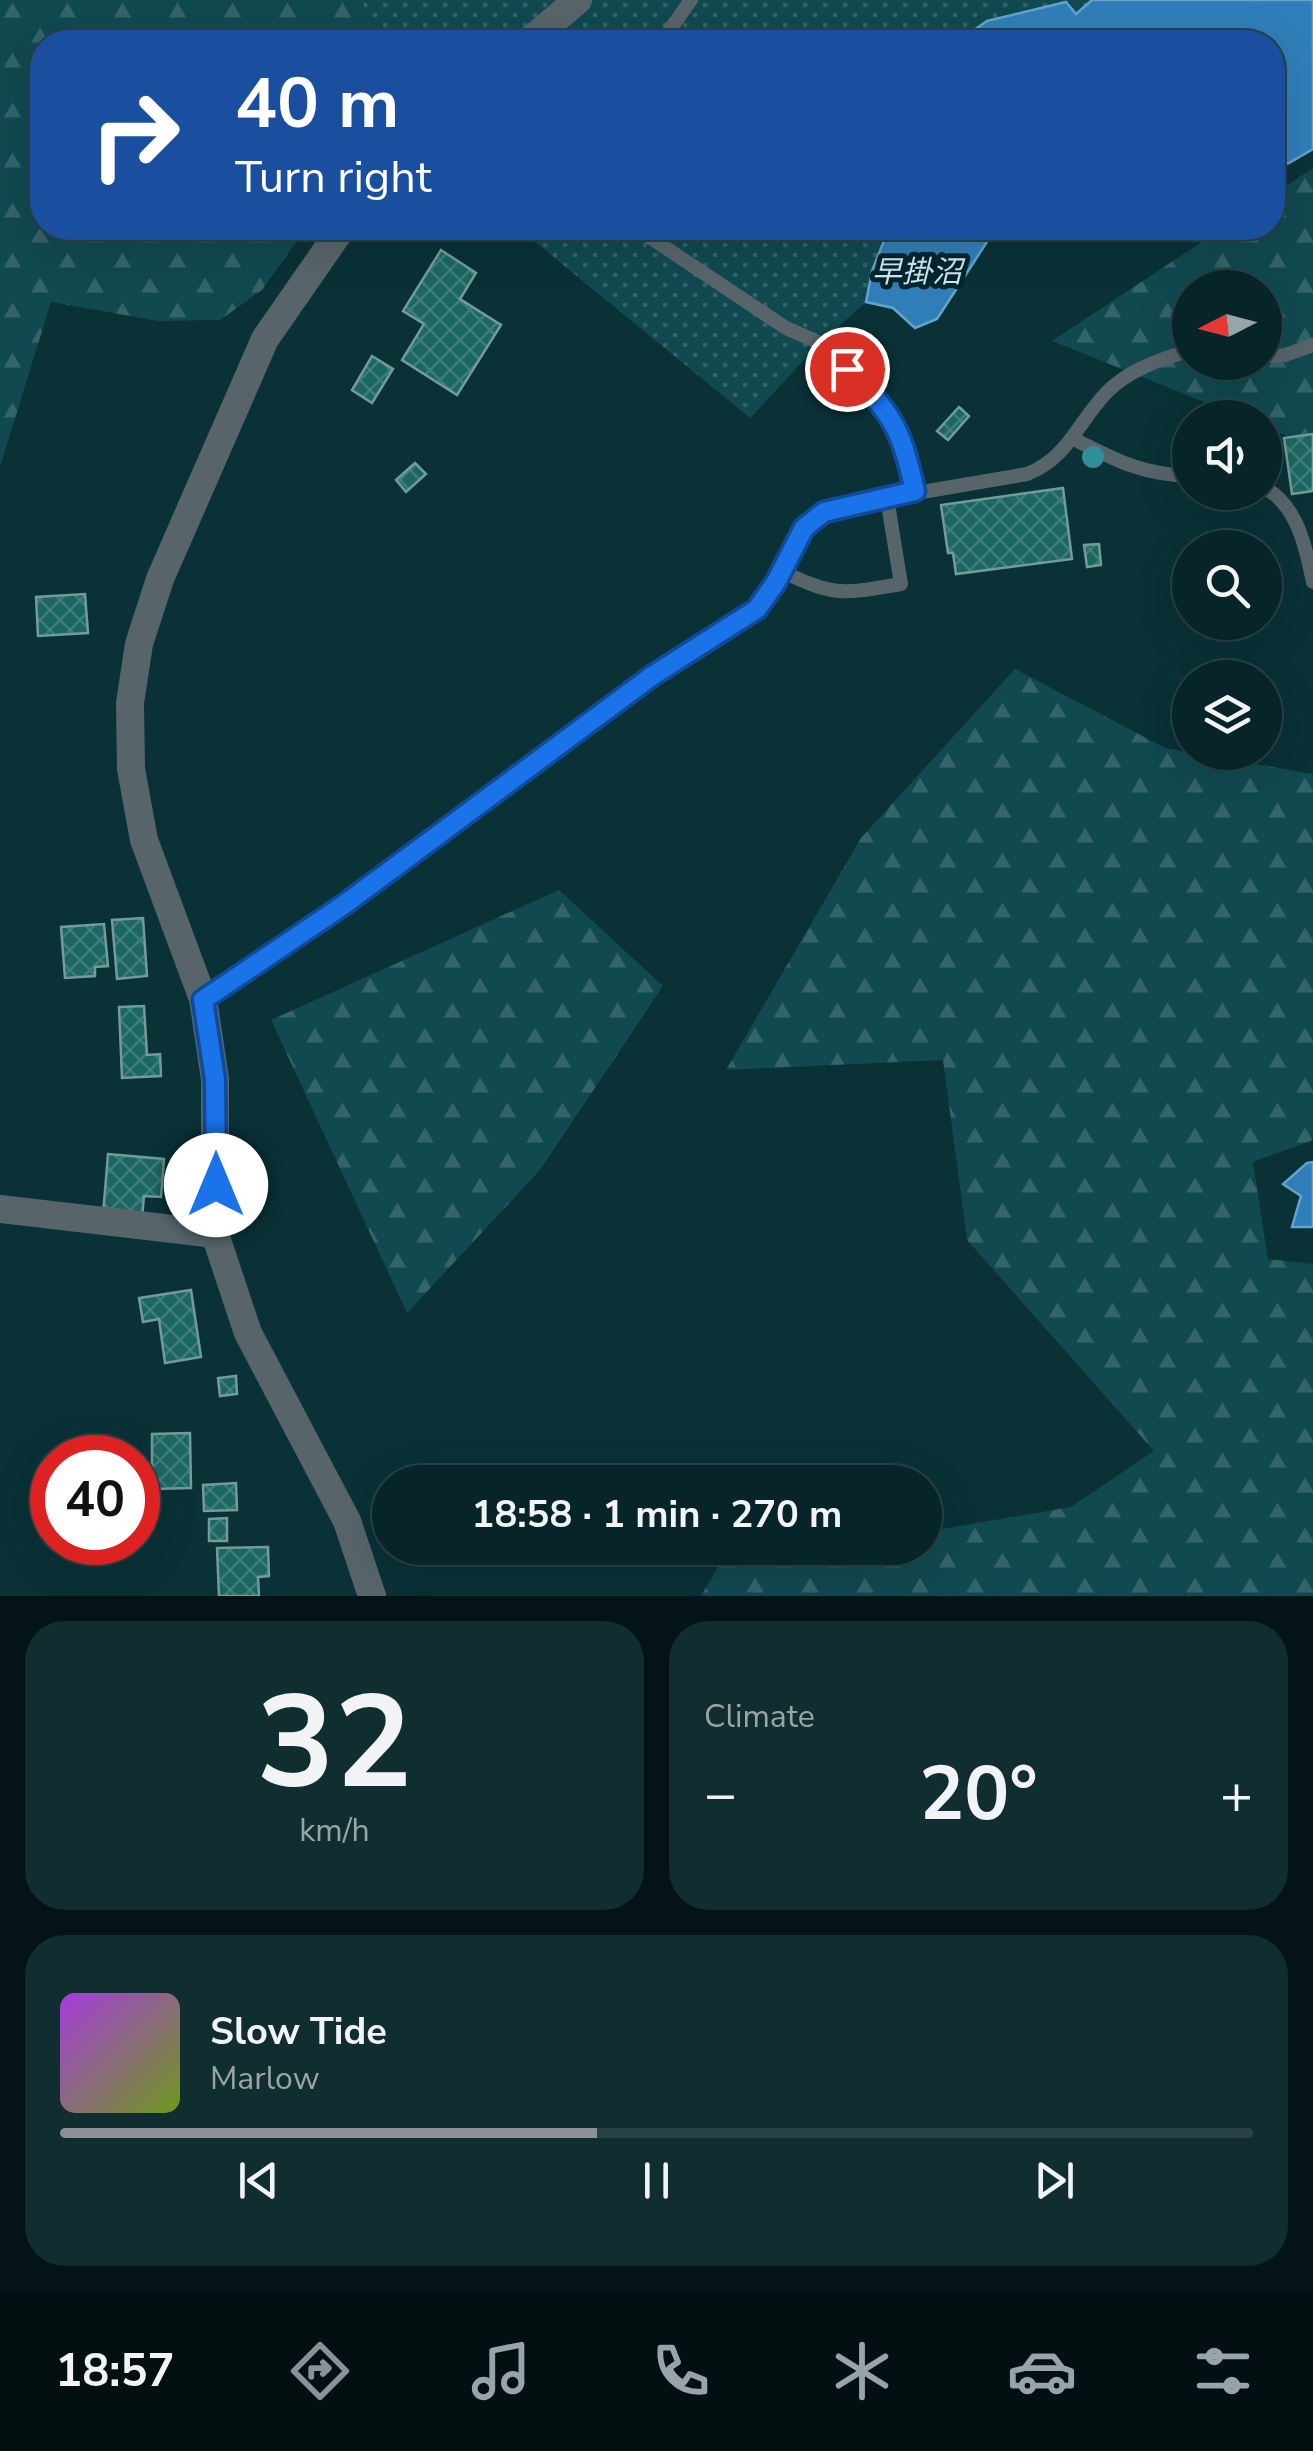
<!DOCTYPE html>
<meta charset="utf-8">
<style>
body{margin:0;font-family:"Nunito Sans","Noto Sans JP",sans-serif;background:#102d30;color:#f1f3f6;height:100vh;display:flex;flex-direction:column;font-size:38px;white-space:nowrap}
*{box-sizing:border-box;margin:0}
p{font-size:32px;color:#98a5a8}
.icon{flex:none;width:55px;height:55px;fill:none;stroke:currentColor;stroke-width:2;stroke-linecap:round;stroke-linejoin:round}
.map{position:relative;height:1596px;overflow:hidden}
.drawer{display:flex;flex-direction:column;gap:25px;padding:25px;background:#041416;flex:1}
.drawer>*{flex:none}
.top-card{position:absolute;left:30px;top:30px;width:1255px;height:210px;border-radius:40px;box-shadow:0 10px 40px #0002,0 0 0 2px #284245;background:#1a4fa0;color:#fff;overflow:hidden}
.needle{width:65px;rotate:264deg}
.tools{position:absolute;left:1172px;top:270px;display:grid;gap:20px}
.tools a{display:grid;place-items:center;width:110px;height:110px;border-radius:50%;background:#072528;box-shadow:0 10px 40px #0002,0 0 0 2px #284245;font-size:50px}
.speed{position:absolute;left:30px;top:1435px;display:flex;gap:20px;font-size:50px;font-weight:700;text-align:center}
.speed>*{display:grid;place-content:center;width:130px;height:130px;border-radius:50%;background:#072528;box-shadow:0 10px 40px #0002,0 0 0 2px #284245;line-height:1}
.speed .limit{border:15px solid #d22;background:#fff;color:#111}
.pin{position:absolute;display:grid;place-items:center;width:85px;height:85px;color:#fff;margin:-42px;border:5px solid #fff;border-radius:50%;box-shadow:0 2px 10px #0007}
.me{position:absolute;width:110px;margin:-55px;rotate:0deg;stroke-linejoin:round;filter:drop-shadow(0 0 8px #0008)}
.turn{display:flex;align-items:center;gap:35px;height:210px;padding:0 40px;font-size:45px}
.turn .icon{width:130px;height:130px;stroke-width:2.5}
.turn b{display:block;font-size:70px;line-height:85px}
.big{font-size:75px;font-weight:700;line-height:1.1}
.drawer .tile{flex:1;display:flex;flex-direction:column;justify-content:center;gap:15px;min-width:0;padding:0 35px;border-radius:40px;background:#102d30}
.drawer .dial{align-items:center;gap:0}
.dial b{font-size:130px;line-height:1}
.song{display:flex;align-items:center;gap:30px}
.cover{width:120px;height:120px;border-radius:15px;background:linear-gradient(135deg,hsl(280 70% 55%),hsl(80 70% 35%))}
.played{height:10px;border-radius:5px;background:linear-gradient(90deg,#8c9099 45%,#284245 45%)}
.keys{display:flex;justify-content:space-around;direction:ltr}
.heat{display:flex;justify-content:space-between;align-items:center;font-size:55px;direction:ltr}
.drawer .tiles{flex:1;display:grid;gap:25px;grid-template-columns:1fr 1fr}
.tile:last-child{grid-column:span 2}
.trip{position:absolute;left:372px;top:1465px;width:570px;height:100px;border-radius:50px;background:#072528;box-shadow:0 10px 40px #0002,0 0 0 2px #284245;font-weight:700;line-height:100px;text-align:center}
.menu{display:flex;height:160px;justify-content:space-around;align-items:center;background:#030f10;color:#98a5a8}
.menu .icon{width:70px;height:70px}
.menu .selected{color:#8c9099}
.menu b{font-size:45px;color:#f1f3f6}
.map>svg:first-child{display:block}
.green{fill:url(#green-dots)}
.forest{fill:url(#forest-firs);fill-rule:evenodd}
.water{fill:#307eb9;stroke:#65a2cc;stroke-width:2.5}
.building{fill:url(#building-cross-hatch);stroke:#739b97;stroke-width:2.5}
.lines{fill:none;stroke-linecap:round;stroke-linejoin:round}
.service{stroke:#57656b;stroke-width:14}
.minor{stroke:#57656b;stroke-width:28}
.tertiary{stroke:#57656b;stroke-width:28}
.tree{fill:#308d9a}
.route-casing{stroke:#114b97;stroke-width:25}
.route{stroke:#1a73e8;stroke-width:18}
.labels{text-anchor:middle;stroke-width:10;stroke-linejoin:round;paint-order:stroke}
.water-label{font-size:30px;font-style:italic;fill:#d1e3f3;stroke:#00272c}
</style>
<div class="map">
<svg width="1313" height="1596" viewBox="0 0 1313 1596">
<defs>
<pattern id="green-dots" width="8" height="8" patternUnits="userSpaceOnUse" patternTransform="scale(2.5)"><rect width="8" height="8" fill="#114950"/><path d="M2 2h.1M6 6h.1" fill="none" stroke="#33646a" stroke-width="1.8" stroke-linecap="round"/></pattern>
<pattern id="forest-firs" width="22" height="20" patternUnits="userSpaceOnUse" patternTransform="scale(2.5)"><rect width="22" height="20" fill="#114950"/><path d="M5 1l3.5 6h-7zM16 11l3.5 6h-7z" fill="#33646a"/></pattern>
<pattern id="building-cross-hatch" width="8" height="8" patternUnits="userSpaceOnUse" patternTransform="scale(2.5)"><rect width="8" height="8" fill="#1d6762"/><path d="M0 0l8 8M0 8l8-8" fill="none" stroke="#3e7d79"/></pattern>
</defs>
<rect width="100%" height="100%" fill="#093136"/>
<g class="green">
<path d="M270,0H1092L1076,14L987,21L957,42H316Z"/>
<path d="M518,228H889L872,271L866,302L820,343L750,418Z"/>
</g>
<g class="forest">
<path d="M0,0H362L368,18L386,42H42V228H306L262,290L220,320L158,321L51,302L0,467Z"/>
<path d="M1313,168V446L1265,427V418L1242,417L1052,341L1223,228H1272L1273,195ZM1190,288H1265V362H1190Z"/>
<path d="M1015,669L1165,748L1313,774V1140L1253,1162L1268,1259L1313,1264V1596H701L718,1567L832,1548H925V1532L1071,1507L1154,1451L967,1240L943,1060L726,1070L861,838Z"/>
<path d="M559,890L663,986L540,1170L407,1313L271,1020Z"/>
</g>
<g class="water">
<path d="M1092,0H1313V149L1289,163L1273,166L1272,42H957L987,21L1066,2L1076,14Z"/>
<path d="M889,228H996L937,319L915,328L893,308L866,302L872,271Z"/>
<path d="M1313,1162V1227H1292L1301,1196L1283,1184L1307,1163Z"/>
</g>
<g class="building">
<path d="M441,250L476,273L460,299L501,325L457,395L402,360L424,324L403,311Z"/>
<path d="M372,356L393,369L372,403L352,390Z"/>
<path d="M959,407L969,416L948,440L937,431Z"/>
<path d="M1313,434V491L1292,494L1284,438Z"/>
<path d="M415,463L426,474L406,492L396,480Z"/>
<path d="M1063,488L1072,559L956,574L953,553H948L941,505Z"/>
<path d="M1099,544L1101,565L1087,567L1084,545Z"/>
<path d="M85,594L88,633L38,636L36,597Z"/>
<path d="M143,918L147,976L117,979L112,920Z"/>
<path d="M104,924L108,966L95,967V976L65,978L61,927Z"/>
<path d="M144,1006L147,1055L160,1054L161,1076L122,1078L119,1007Z"/>
<path d="M108,1154L164,1159L161,1197L144,1196L142,1218L103,1215Z"/>
<path d="M191,1290L201,1357L165,1363L159,1319L143,1322L139,1298Z"/>
<path d="M236,1376L237,1394L220,1396L218,1378Z"/>
<path d="M190,1433L191,1488L152,1489V1434Z"/>
<path d="M236,1483L237,1510L204,1511L203,1485Z"/>
<path d="M227,1518V1541H209V1519Z"/>
<path d="M268,1547L269,1576L258,1577L259,1596H219L217,1548Z"/>
</g>
<g class="lines">
<g class="service">
<path d="M661,42L691,0"/>
<path d="M636,228L786,328L820,343L893,417L904,441L915,491"/>
<path d="M1265,356L1285,355L1313,345"/>
<path d="M1074,439C1118,461 1140,474 1190,476"/>
<path d="M1265,488C1298,506 1306,549 1313,582"/>
<path d="M887,498L1027,474C1068,458 1078,422 1107,392C1128,371 1162,358 1190,351"/>
<path d="M203,999L345,905L652,676L757,609L776,582L793,546L805,528L824,512L853,503L887,498L901,584C842,594 836,597 781,571"/>
</g>
<path class="minor" d="M0,1209L215,1234"/>
<g class="tertiary">
<path d="M528,42L578,0"/>
<path d="M342,228L265,339L160,579L139,644L130,703L131,769L144,840L203,999L215,1079V1234L248,1333L347,1521L372,1596"/>
</g>
</g>
<circle class="tree" cx="1093" cy="457" r="11"/>
<g class="lines">
<g class="route-casing">
<path id="route" d="M216,1185L215,1079L203,1000L345,904L652,676L757,609L776,582L804,528L824,512L915,491C900,426 894,416 847,369"/>
</g>
<use href="#route" class="route"/>
</g>
<g class="labels">
<g class="water-label">
<text x="917" y="282">早掛沼</text>
</g>
</g>
</svg>
<div class="tools">
<a><svg class="needle" viewBox="-14 -14 28 28"><path d="M0-13l5 13h-10z" fill="#e53935"/><path d="M0 13l5-13h-10z" fill="#98a5a8"/></svg></a>
<a><svg class="icon" aria-label="sound" viewBox="0 0 24 24"><path d="M4 9h4l5-4v14l-5-4H4zM17 9q2 3 0 6"/></svg></a>
<a><svg class="icon" aria-label="search" viewBox="0 0 24 24"><circle cx="10" cy="10" r="6"/><path d="M15 15l6 6"/></svg></a>
<a><svg class="icon" aria-label="layers" viewBox="0 0 24 24"><path d="M12 4l9 5-9 5-9-5zM3 14l9 5 9-5"/></svg></a>
</div>
<div class="speed"><div class="limit">40</div></div>
<div class="pin" style="left:847px;top:369px;background:#d93025"><svg class="icon" aria-label="arrive" viewBox="0 0 24 24"><path d="M6 21V4h12l-3 4 3 4H6"/></svg></div>
<svg class="me" style="left:216px;top:1185px" viewBox="-20 -20 40 40"><circle r="19" fill="#fff"/><path d="M0-13L10 11 0 6-10 11z" fill="#1a73e8"/></svg>
<div class="trip">18:58 · 1 min · 270 m</div>
<div class="top-card">
<div class="turn"><svg class="icon" aria-label="right" viewBox="0 0 24 24"><path d="M7 20v-9h11M14 6l5 5-5 5"/></svg><div><b>40 m</b>Turn right</div></div>
</div>
</div>
<section class="drawer">
<div class="tiles">
<div class="tile dial"><b>32</b><p>km/h</p></div>
<div class="tile"><p>Climate</p>
<div class="heat"><a>−</a><b class="big">20°</b><a>+</a></div>
</div>
<div class="tile">
<div class="song"><i class="cover"></i><div><b>Slow Tide</b><p>Marlow</p></div></div>
<div class="played"></div>
<div class="keys"><svg class="icon" aria-label="previous" viewBox="0 0 24 24"><path d="M18 5L8 12l10 7zM5 5v14"/></svg><svg class="icon" aria-label="pause" viewBox="0 0 24 24"><path d="M8 5v14M16 5v14"/></svg><svg class="icon" aria-label="next" viewBox="0 0 24 24"><path d="M6 5l10 7-10 7zM19 5v14"/></svg></div>
</div>
</div>
</section>
<nav class="menu">
<b>18:57</b>
<svg class="icon selected" aria-label="directions" viewBox="0 0 24 24"><path d="M12 3l9 9-9 9-9-9zM9 14v-3h6M13 9l2 2-2 2"/></svg>
<svg class="icon" aria-label="music" viewBox="0 0 24 24"><path d="M9 18V5l10-2v13"/><circle cx="6" cy="18" r="3"/><circle cx="16" cy="16" r="3"/></svg>
<svg class="icon" aria-label="phone" viewBox="0 0 24 24"><path d="M5 4h4l2 5-3 2q2 4 5 5l2-3 5 2v4C11 20 4 13 5 4z"/></svg>
<svg class="icon" aria-label="climate" viewBox="0 0 24 24"><path d="M12 3v18M4 7l16 10M4 17L20 7"/></svg>
<svg class="icon" aria-label="car" viewBox="0 0 24 24"><path d="M5 17H2v-5l4-1 3-4h7l3 4 3 1v5h-3M9 17h6M6 11h13"/><circle cx="7" cy="17" r="2"/><circle cx="17" cy="17" r="2"/></svg>
<svg class="icon" aria-label="filters" viewBox="0 0 24 24"><path d="M4 7h16M4 17h16"/><circle cx="9" cy="7" r="2"/><circle cx="15" cy="17" r="2"/></svg>
</nav>
